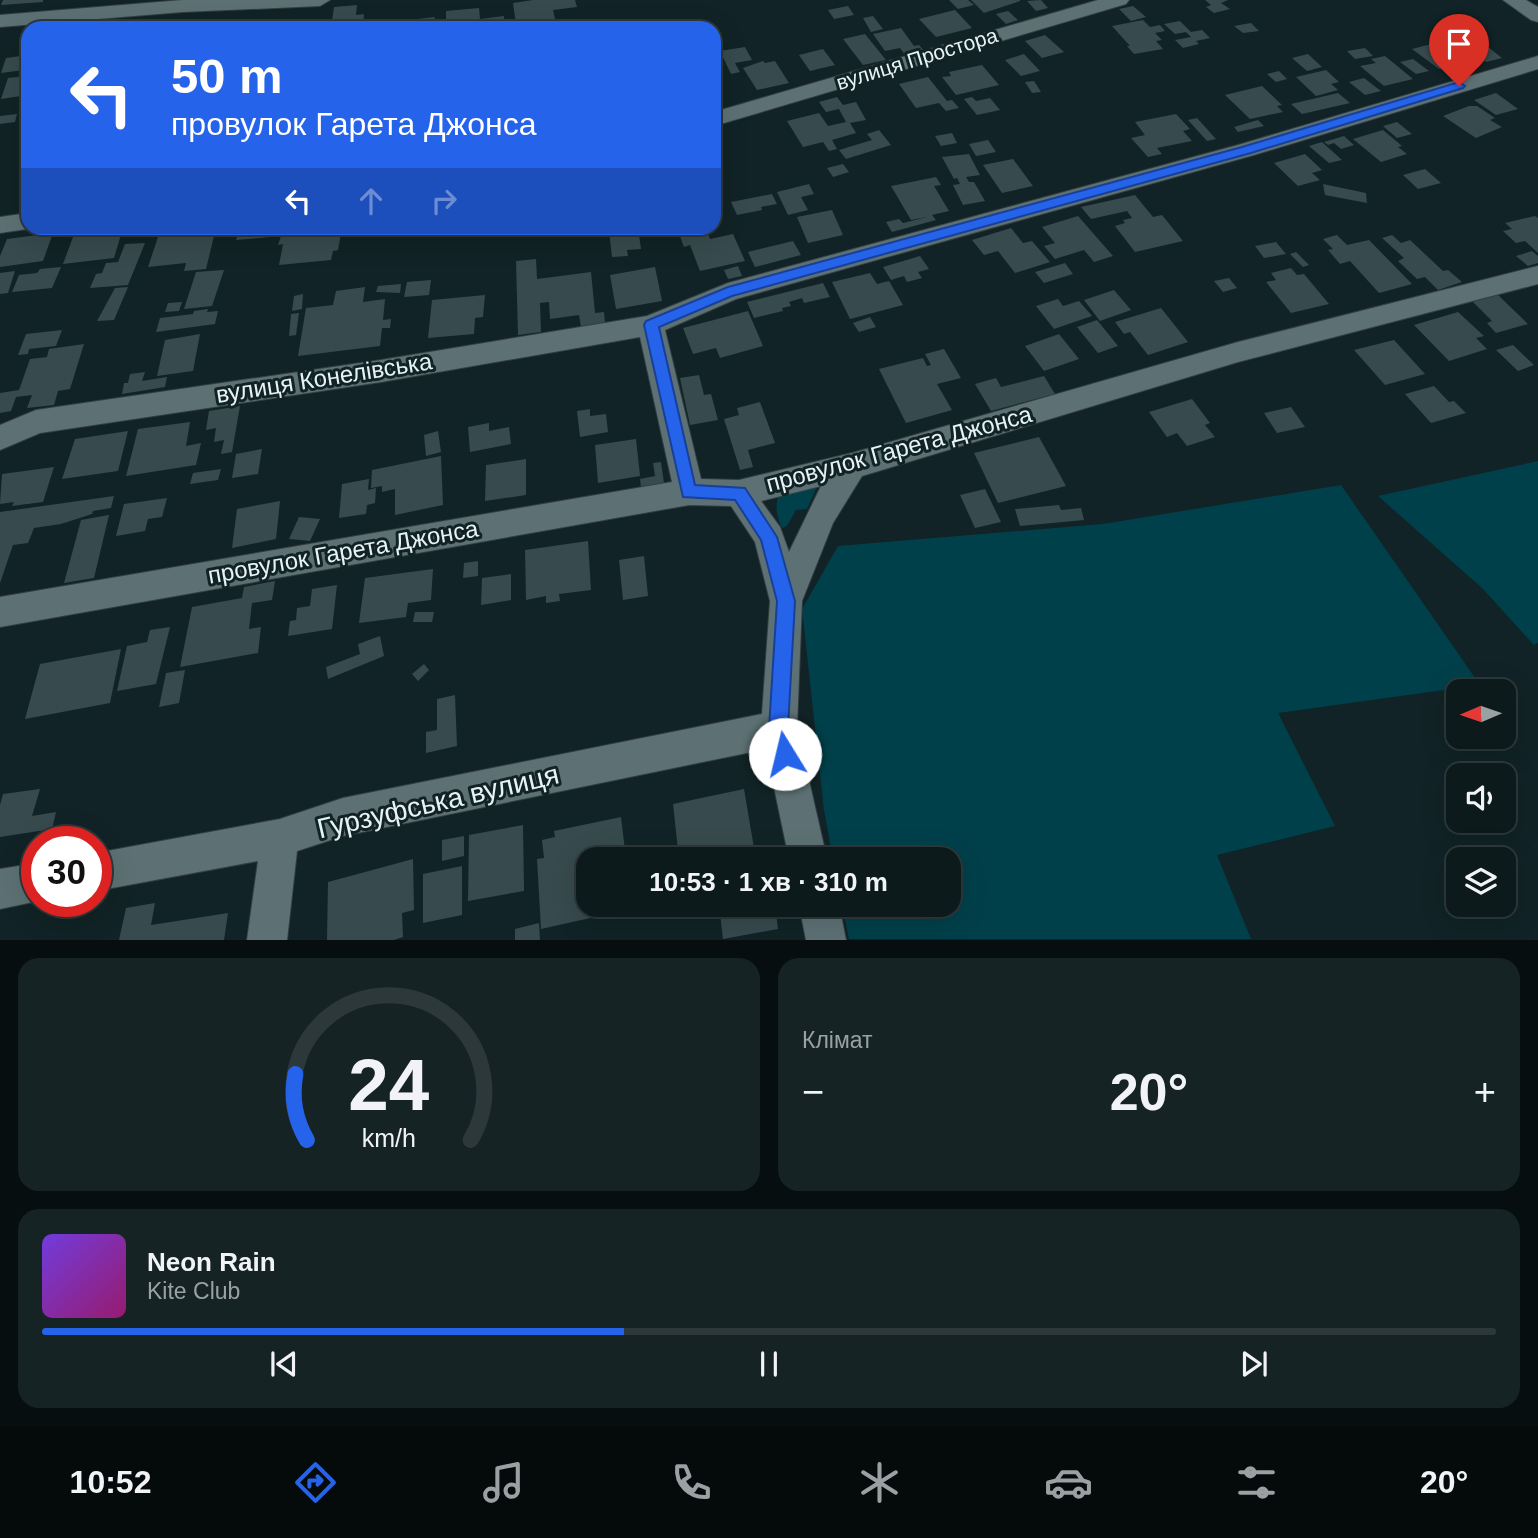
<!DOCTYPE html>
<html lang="uk">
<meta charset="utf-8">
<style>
body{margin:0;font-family:Arial,sans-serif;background:#162325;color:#f1f3f6;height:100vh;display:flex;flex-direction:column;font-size:26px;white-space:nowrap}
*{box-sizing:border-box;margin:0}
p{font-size:23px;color:#9aa1a3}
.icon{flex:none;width:38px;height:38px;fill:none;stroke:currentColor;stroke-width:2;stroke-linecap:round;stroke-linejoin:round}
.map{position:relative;height:940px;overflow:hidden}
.drawer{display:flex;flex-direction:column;gap:18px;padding:18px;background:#070e0f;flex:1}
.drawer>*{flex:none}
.banner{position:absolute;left:21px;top:21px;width:700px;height:214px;border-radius:21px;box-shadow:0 7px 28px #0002,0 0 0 2px #2d383b;background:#2563eb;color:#fff;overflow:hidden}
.needle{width:46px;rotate:268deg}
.tools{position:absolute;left:1446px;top:679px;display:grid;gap:14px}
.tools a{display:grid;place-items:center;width:70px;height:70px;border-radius:14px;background:#0d1a1c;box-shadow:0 7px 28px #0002,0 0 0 2px #2d383b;font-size:35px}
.speed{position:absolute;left:21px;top:826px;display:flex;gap:14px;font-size:35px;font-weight:700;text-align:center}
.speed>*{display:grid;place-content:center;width:91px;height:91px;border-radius:50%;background:#0d1a1c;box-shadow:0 7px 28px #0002,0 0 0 2px #2d383b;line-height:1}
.speed .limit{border:10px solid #d22;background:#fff;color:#111}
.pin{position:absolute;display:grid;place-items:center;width:60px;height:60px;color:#fff;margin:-72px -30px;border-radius:50% 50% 50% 0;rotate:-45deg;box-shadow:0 0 7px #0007}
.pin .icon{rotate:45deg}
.me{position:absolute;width:77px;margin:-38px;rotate:351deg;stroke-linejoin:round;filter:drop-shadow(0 0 5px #0008)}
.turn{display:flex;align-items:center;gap:24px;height:147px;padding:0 35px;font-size:32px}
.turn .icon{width:91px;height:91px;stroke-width:2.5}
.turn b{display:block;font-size:49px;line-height:60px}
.lanes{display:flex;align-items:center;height:66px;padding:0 35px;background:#0003;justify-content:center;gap:35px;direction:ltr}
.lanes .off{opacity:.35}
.big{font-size:52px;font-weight:700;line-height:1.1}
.drawer .widget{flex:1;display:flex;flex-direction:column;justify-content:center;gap:10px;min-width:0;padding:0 24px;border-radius:21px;background:#162325}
.drawer .dial{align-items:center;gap:0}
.dial svg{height:182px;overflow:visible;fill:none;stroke:#2d383b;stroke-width:7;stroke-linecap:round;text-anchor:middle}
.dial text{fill:#f1f3f6;stroke:none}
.song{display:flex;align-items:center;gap:21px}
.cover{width:84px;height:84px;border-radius:10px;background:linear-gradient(135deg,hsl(260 70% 55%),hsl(320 70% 35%))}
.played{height:7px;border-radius:4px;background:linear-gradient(90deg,#2563eb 40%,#2d383b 40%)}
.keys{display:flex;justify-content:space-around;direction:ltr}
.heat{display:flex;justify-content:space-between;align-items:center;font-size:38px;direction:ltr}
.drawer .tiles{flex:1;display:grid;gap:18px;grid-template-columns:1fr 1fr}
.widget:last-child{grid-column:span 2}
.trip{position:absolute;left:576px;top:847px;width:385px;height:70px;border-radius:21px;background:#0d1a1c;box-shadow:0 7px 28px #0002,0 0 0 2px #2d383b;font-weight:700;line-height:70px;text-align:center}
.dock{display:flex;height:112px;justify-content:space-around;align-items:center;background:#050a0b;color:#9aa1a3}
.dock .icon{width:49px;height:49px}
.dock .on{color:#2563eb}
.dock b{font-size:32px;color:#f1f3f6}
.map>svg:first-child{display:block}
.green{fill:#00404a}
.building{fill:#374a4d}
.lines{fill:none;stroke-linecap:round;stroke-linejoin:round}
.minor-casing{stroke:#333f41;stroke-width:2}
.minor{fill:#5d7175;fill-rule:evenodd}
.route{fill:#2563eb;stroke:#184099;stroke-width:2}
.labels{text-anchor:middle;stroke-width:6;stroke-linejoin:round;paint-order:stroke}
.far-street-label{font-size:21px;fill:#e7f2f4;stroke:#112326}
.street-label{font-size:24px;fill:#e7f2f4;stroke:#112326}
.near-street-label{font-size:28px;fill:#e7f2f4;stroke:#112326}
</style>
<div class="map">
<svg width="1538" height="940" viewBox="0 0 1538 940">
<rect width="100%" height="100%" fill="#112326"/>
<g class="green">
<path d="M1538,461V643L1534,645L1482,588L1378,496Z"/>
<path d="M819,482L807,509L796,510L787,526L782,528C776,516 775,505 779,493Z"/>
<path d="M1341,485L1480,685L1278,713L1335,826L1217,855L1251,939H849L842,905H948V859H833L824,810L802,609L838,546L1103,524Z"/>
</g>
<g class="building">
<path d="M3,0H43V2L1,5Z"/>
<path d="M533,0H575L577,7L553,10L555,19L516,24L513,3Z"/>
<path d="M949,0H968L974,5L958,9Z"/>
<path d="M971,0H1020V1L984,13Z"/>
<path d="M1041,0L1048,8L1036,11L1027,1Z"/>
<path d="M1205,0H1228L1221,3L1230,9L1214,13L1206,7L1211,5Z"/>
<path d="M357,5L356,15L364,14L363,28H331L334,7Z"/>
<path d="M848,6L854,15L834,19L828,10Z"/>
<path d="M1133,6L1146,17L1131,21L1119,9Z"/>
<path d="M479,8L480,19L504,16L505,28H480V23L446,27V11Z"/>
<path d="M955,10L972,28L936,37L919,19Z"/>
<path d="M1008,11L1018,20L1006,24L996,14Z"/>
<path d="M873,16L883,29L871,32L863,18Z"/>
<path d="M435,17L433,28H411L416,26L417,19Z"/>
<path d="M1143,20L1150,27L1160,25L1165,31L1155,33L1162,40L1156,41L1163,49L1134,54L1127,46H1130L1112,26Z"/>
<path d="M1180,21L1191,32L1202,30L1210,38L1196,41L1199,44L1183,48L1175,40L1191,37L1186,32L1175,34L1164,24Z"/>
<path d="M1251,23L1259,31L1243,33L1234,26Z"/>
<path d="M1456,25L1463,31L1445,34L1438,28Z"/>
<path d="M901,28L914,46L919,45L924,51L905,55L900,48L885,51L873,34Z"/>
<path d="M865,34L886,60L863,65L843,39Z"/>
<path d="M1476,34L1481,38L1478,39L1502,58L1486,62L1461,42L1467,41L1462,37Z"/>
<path d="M1045,35L1064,52L1042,58L1025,41Z"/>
<path d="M1439,42L1465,57L1460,58L1466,62L1439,69L1412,49Z"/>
<path d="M745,47L752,60L735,63L740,72L731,74L720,51Z"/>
<path d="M1365,48L1373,56L1355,59L1347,51Z"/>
<path d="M823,49L835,65L810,71L799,55Z"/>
<path d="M1024,54L1040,71L1021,76L1005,60Z"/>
<path d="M1308,54L1322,67L1307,71L1292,58Z"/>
<path d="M28,55V95L1,99L8,78L18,77L24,70L1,73L6,58Z"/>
<path d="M1385,56L1413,79L1384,86L1360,66L1376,63L1371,59Z"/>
<path d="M1413,59L1429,71L1416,74L1400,62Z"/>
<path d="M763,61L765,63L775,61L789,83L757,90L743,68Z"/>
<path d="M982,65L999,85L956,95L942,77L951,76L949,72Z"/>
<path d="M1326,70L1339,82L1331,84L1338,90L1316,96L1296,77Z"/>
<path d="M1279,71L1287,79L1276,82L1267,74Z"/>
<path d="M928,77L947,101L952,100L959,108L946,111L939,103L916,108L899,84Z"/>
<path d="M1364,78L1381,91L1365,95L1349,82Z"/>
<path d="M1034,81L1041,92L1032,93L1025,82Z"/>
<path d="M1262,86L1282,105L1277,106L1283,112L1250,119L1225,95Z"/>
<path d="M1338,93L1350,103L1302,114L1291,104Z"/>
<path d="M1496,93L1518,109L1496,115L1474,100Z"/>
<path d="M837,97L843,105L856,102L866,120L850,123L856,133L832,140L837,149L829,151L823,142L803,147L787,121L819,113L828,126L846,122L839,109L826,112L819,102Z"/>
<path d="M972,97L976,101L990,98L1000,110L977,115L964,99Z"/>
<path d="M1469,106H1477L1495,118L1490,120L1502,127L1476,138L1443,116Z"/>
<path d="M17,114L15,122L0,124V116Z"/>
<path d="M1176,114L1190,129L1183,131L1192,141L1157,148L1162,154L1148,157L1131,138L1145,135L1135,122Z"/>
<path d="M1197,118L1216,139L1207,141L1188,120Z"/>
<path d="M1258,120L1264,126L1238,132L1234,127Z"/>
<path d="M1397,122L1412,134L1397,138L1383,126Z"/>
<path d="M879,130L891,145L846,159L839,150L872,140L867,134Z"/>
<path d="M1383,130L1402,146L1398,147L1407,154L1381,162L1353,139Z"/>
<path d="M952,133L957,143L941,146L935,136Z"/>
<path d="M1344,136L1354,145L1341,149L1334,143L1328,145L1324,142Z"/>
<path d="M988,140L996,152L976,156L969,144Z"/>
<path d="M1322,142L1342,160L1329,163L1309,146Z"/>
<path d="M969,154L980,175L966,177L969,182H974L985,201L963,205L953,185L960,184L957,178L954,179L942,157Z"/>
<path d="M1305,154L1322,170L1312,173L1320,180L1298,186L1274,163Z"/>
<path d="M1013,159L1033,186L1002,193L983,165Z"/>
<path d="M843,164L849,172L833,177L827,168Z"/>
<path d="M1425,169L1441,183L1418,189L1403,175Z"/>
<path d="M936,177L941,185L934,186L949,211L932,215L936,220L892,232L886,222L899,219L903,223L927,217L911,220L891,186Z"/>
<path d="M809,184L814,194L801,197L808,210L788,215L777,192Z"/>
<path d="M1323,184L1366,193L1367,203L1325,195Z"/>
<path d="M772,194L777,204L761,207L762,210L737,215L731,202Z"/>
<path d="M1135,195L1153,217L1162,215L1183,241L1135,252L1115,226L1125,223L1123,220L1132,218L1127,211L1091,219L1081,207Z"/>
<path d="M832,210L843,235L808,243L797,217Z"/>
<path d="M1078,216L1113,256L1094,262L1084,250L1055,259L1044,246L1055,243L1042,227Z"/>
<path d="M1535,216L1538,218V253L1525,241L1516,243L1503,231L1512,229L1505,223Z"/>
<path d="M123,228L114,258L63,264L76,229Z"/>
<path d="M161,228H216L206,269L184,271L186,263L148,267Z"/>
<path d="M240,228H342L338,250L333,251L331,260L279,265L283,244L278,245L281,236L236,240Z"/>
<path d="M638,228L641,249L627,250L628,256L612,257L609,230Z"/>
<path d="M677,228H706L710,239L733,234L745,261L700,271L690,245L684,247Z"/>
<path d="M1011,228L1023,243L1032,241L1050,262L1015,273L998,251L984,255L972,240Z"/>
<path d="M53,233L43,261L0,267V256L7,239Z"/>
<path d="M1337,235L1347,245L1369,240L1412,284L1379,293L1350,261L1340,264L1328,250L1333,249L1323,239Z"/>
<path d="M1392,235L1401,243L1410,240L1443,271L1448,270L1462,282L1438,290L1425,277L1417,279L1398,261L1404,258L1382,238Z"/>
<path d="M793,241L801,255L755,267L748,252Z"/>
<path d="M1276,242L1286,254L1264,258L1255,246Z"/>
<path d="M145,243L128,285L90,288L96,274L102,273L106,263L118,262L125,244Z"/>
<path d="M1532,251L1538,256V263L1528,266L1516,256Z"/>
<path d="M1296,252L1309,265L1303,267L1290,254Z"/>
<path d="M920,256L929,269L918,272L922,278L907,282L904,276L891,280L883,267Z"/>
<path d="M536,259L537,279L591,272L595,313L604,312L605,323L581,327L579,315L550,319L549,302L540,303L541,332L518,335L516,261Z"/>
<path d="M1065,263L1073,274L1044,283L1035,272Z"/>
<path d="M738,266L742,276L728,279L724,270Z"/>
<path d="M61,267L52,288L12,292L19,275L37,273L40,269Z"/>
<path d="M655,267L662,301L616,309L610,275Z"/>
<path d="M1291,268L1297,275L1304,274L1329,304L1291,313L1266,282L1276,280L1271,273Z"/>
<path d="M224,270L212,306L184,309L196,272Z"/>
<path d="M15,271L8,293L0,294V273Z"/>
<path d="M870,273L877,284L889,281L903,305L850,319L832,282Z"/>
<path d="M1229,278L1237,288L1223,292L1214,281Z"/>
<path d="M431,280L429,295L404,297L407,282Z"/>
<path d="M823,283L830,297L804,303L802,298L789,302L791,306L782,308L783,311L754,318L747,302Z"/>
<path d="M401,284L400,293L376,292L378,286Z"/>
<path d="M128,287L114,320L97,321L115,288Z"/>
<path d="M365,287L363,302L385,299L383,320L391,319L390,328H382L380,346L298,356L306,308L333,305L336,291Z"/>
<path d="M1114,290L1131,310L1100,321L1084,300Z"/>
<path d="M1496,293L1528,324L1496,333L1487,323L1492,321L1471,300Z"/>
<path d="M303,294L302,309L292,311L294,296Z"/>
<path d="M485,295L483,317L475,318L474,334L428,338L432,300Z"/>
<path d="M1058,299L1063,306L1079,301L1092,316L1054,329L1036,306Z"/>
<path d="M182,302L179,311L165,312L168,303Z"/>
<path d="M1161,308L1188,342L1148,355L1130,332L1124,334L1115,322Z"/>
<path d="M208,309L207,312L218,311L215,324L156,332L160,318L193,314L194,311Z"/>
<path d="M748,311L763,346L720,358L716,348L693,354L683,328Z"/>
<path d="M1458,312L1484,336L1476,338L1487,349L1449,361L1414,325Z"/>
<path d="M299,313L296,335L289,336L291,314Z"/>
<path d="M870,317L876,327L859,332L853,323Z"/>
<path d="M1097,320L1118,346L1098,353L1077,327Z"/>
<path d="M62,330L56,346L29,349L28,354L18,355L26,334Z"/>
<path d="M200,334L193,371L157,376L165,340Z"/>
<path d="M1059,334L1079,359L1044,371L1025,346Z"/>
<path d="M1394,340L1425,374L1385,385L1354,350Z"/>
<path d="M84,344L70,389L58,391L54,405L27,408L32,395L16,397L11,411L0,413V393L19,390L30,359L47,357L49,349Z"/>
<path d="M1513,345L1534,365L1518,371L1496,350Z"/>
<path d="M944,349L961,378L937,384L952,410L906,423L879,369L923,358L927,366L931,365L925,354Z"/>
<path d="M145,372L142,381L167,377L165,387L122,394L124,383H128L130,374Z"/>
<path d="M699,375L704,395L711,394L718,420L690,425L680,378Z"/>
<path d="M1044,376L1055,394L991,411L975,384L996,378L1001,387Z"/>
<path d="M1434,386L1449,402L1454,401L1466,413L1431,423L1405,394Z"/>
<path d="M1192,399L1210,423L1205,425L1215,437L1187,446L1177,433L1167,437L1149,412Z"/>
<path d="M760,402L775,443L748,450L753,467L740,470L724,419L739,415L737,408Z"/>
<path d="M240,406L232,452L221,454L224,440L214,442L216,428L206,430L209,411Z"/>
<path d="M1291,407L1305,427L1277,433L1264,413Z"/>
<path d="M590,409V416L606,414L608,432L580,437L577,411Z"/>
<path d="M190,422L186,446L201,443L196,465L126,476L138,429Z"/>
<path d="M489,423V431L509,427L511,444L470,452L468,427Z"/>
<path d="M128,431L118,471L62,479L75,439Z"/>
<path d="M438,431L441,452L426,456L424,435Z"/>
<path d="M1039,437L1066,486L998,503L974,453Z"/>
<path d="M636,439L640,476L598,483L595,445Z"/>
<path d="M262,449L258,474L232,478L236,454Z"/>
<path d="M441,456L443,505L395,515V489L382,492V486L371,488L372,470Z"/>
<path d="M526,459V495L485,501L486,465Z"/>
<path d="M661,462L664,483L641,487L640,479L655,476L653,463Z"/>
<path d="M54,467L43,502L12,506L14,502L0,504L2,474Z"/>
<path d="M221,469L218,480L190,484L193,473Z"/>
<path d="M369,479L368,490L376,488L375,503L367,505L366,514L339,518L342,484Z"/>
<path d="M985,489L1001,522L975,528L960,495Z"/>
<path d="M114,496L111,508L93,511L92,514L61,524L34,528L28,543L13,545L0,583V512Z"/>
<path d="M167,498L162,517L148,519L145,531L116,536L124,504Z"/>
<path d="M280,501L276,539L232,548L237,509Z"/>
<path d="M1059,505L1061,510L1081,508L1084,520L1020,526L1015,509Z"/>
<path d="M109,515L94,578L64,583L81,520Z"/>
<path d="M299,517L320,519L310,541L289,539Z"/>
<path d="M588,541L591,590L559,594L560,601L546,603V596L526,600L525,550Z"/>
<path d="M644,556L648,596L623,600L619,560Z"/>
<path d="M478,561V576L463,578L464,563Z"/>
<path d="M433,569L431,600L408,603L406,617L359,623L365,578Z"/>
<path d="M511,574V600L481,605L482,578Z"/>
<path d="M275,581L272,600L252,603L249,629L261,627L258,653L180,667L192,607L242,598L244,587Z"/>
<path d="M337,585L332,629L288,636L290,621L296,620L297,608L310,606L312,589Z"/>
<path d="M415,612H434L432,622H413Z"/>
<path d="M170,627L156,684L117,691L127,646L147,642L150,630Z"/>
<path d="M380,636L384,656L328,679L326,667L360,654L358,644Z"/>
<path d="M121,649L110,703L25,719L40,664Z"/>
<path d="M424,664L429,670L418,681L412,674Z"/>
<path d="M185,670L179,703L159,707L166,673Z"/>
<path d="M455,695L457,746L426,753V732L437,730V699Z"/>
<path d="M40,789L32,816L56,812L52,829L0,837V805L3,794Z"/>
<path d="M744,789L755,854L732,859H679L673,804Z"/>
<path d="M621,817L626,859H588V905H631V909L541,929L537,859L544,858L542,840L555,837L554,831Z"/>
<path d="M523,825L524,891L468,901L469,835Z"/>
<path d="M464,836V856L442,861V840Z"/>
<path d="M413,859L414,910L402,913L403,937L394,940H327L328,882Z"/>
<path d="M462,866V915L423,923V874Z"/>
<path d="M155,903L151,925L228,913L224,940H119L126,908Z"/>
<path d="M719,905H775L778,929L723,939Z"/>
<path d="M539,923L540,940H515V929Z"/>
</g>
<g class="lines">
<g class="minor-casing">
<g id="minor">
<path d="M183,0H330L320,6L183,12L0,27V15Z"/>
<path d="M1098,0H1129L1126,4L714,126V112Z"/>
<path d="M1503,0H1526L1538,7V22L1531,20Z"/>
<path d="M1538,56V69L1254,155L736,299L665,330L701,479L739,480L852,453L1238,342L1538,266V284L1238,362L862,476L833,523L802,601L797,728L827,859H789L766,749L343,836L297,851L287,940H247L258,861L96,891V853L280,819L343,798L762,714L770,601L755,542L731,506L689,505L0,627V597L672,482L640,337L381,382L40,433L0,450V425L36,410L381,360L647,316L728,283L1238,145ZM821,486L789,552L780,527L761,501Z"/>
<path d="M28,213V228H34L0,233V217Z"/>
<path d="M37,863L38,901L0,909V869Z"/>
<path d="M799,905H839L846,940H806Z"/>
</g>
</g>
<use href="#minor" class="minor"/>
</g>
<path class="route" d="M1459,82L1465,86L1463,88L1251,153L732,296L659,327L695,485L745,488L777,537L795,601L788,728L794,754L792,761L785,764L778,761L769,728L777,601L761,540L735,500L683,497L644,325L646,321L728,287L1242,147Z"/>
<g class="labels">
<g class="far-street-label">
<text transform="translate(917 59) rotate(-17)" y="7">вулиця Простора</text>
</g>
<g class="street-label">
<text transform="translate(324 378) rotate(-9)" y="8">вулиця Конелівська</text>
<text transform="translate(899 449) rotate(-15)" y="8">провулок Гарета Джонса</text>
<text transform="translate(343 552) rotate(-10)" y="8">провулок Гарета Джонса</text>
</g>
<g class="near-street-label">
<text transform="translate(438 801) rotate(-13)" y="10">Гурзуфська вулиця</text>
</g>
</g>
</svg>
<div class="tools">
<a><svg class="needle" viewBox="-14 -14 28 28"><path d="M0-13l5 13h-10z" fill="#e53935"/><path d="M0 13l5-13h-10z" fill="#9aa1a3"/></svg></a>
<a><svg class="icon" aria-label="sound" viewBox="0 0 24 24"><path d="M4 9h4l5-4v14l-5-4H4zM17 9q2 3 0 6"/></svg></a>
<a><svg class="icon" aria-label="layers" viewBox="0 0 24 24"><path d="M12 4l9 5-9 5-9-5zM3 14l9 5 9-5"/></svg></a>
</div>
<div class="speed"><div class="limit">30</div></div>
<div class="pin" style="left:1459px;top:86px;background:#d93025"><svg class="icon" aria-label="arrive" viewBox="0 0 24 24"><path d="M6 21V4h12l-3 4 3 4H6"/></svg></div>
<svg class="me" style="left:785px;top:754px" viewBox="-20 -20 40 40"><circle r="19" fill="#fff"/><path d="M0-13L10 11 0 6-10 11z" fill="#2563eb"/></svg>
<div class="trip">10:53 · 1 хв · 310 m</div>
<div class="banner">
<div class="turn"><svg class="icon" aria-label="left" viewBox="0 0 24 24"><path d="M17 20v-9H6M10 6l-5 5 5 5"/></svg><div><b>50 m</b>провулок Гарета Джонса</div></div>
<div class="lanes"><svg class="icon" aria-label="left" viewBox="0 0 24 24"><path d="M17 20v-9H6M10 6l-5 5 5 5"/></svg><svg class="icon off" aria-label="ahead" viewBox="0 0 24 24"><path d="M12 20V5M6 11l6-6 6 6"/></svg><svg class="icon off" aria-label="right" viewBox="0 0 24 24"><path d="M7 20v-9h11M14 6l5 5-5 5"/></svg></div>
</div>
</div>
<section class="drawer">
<div class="tiles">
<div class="widget dial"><svg viewBox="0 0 100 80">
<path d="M14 69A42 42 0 1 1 86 69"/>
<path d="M14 69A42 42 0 0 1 9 40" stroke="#2563eb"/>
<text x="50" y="56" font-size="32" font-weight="700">24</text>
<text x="50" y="72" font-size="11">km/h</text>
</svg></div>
<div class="widget"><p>Клімат</p>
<div class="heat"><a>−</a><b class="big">20°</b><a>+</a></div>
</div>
<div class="widget">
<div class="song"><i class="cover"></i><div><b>Neon Rain</b><p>Kite Club</p></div></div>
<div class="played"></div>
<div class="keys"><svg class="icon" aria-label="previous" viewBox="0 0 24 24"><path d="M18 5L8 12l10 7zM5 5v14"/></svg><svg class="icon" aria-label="pause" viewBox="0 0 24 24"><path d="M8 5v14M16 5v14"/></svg><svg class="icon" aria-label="next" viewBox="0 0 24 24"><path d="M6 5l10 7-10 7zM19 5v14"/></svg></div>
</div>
</div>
</section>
<nav class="dock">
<b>10:52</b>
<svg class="icon on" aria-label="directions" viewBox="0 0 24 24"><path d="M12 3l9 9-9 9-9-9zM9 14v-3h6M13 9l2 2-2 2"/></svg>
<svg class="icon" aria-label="music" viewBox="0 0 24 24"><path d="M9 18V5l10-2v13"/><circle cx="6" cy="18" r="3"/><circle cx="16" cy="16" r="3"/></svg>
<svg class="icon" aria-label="phone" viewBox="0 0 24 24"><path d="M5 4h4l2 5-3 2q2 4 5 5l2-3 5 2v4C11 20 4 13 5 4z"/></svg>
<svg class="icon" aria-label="climate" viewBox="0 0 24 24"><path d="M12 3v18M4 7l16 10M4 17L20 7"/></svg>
<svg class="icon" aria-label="car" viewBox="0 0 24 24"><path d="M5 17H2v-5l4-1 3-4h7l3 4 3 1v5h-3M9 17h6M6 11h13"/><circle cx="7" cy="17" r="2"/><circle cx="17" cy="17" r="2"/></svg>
<svg class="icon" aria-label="filters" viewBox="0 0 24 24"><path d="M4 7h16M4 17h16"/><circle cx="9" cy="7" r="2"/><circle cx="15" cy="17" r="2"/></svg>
<b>20°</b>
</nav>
